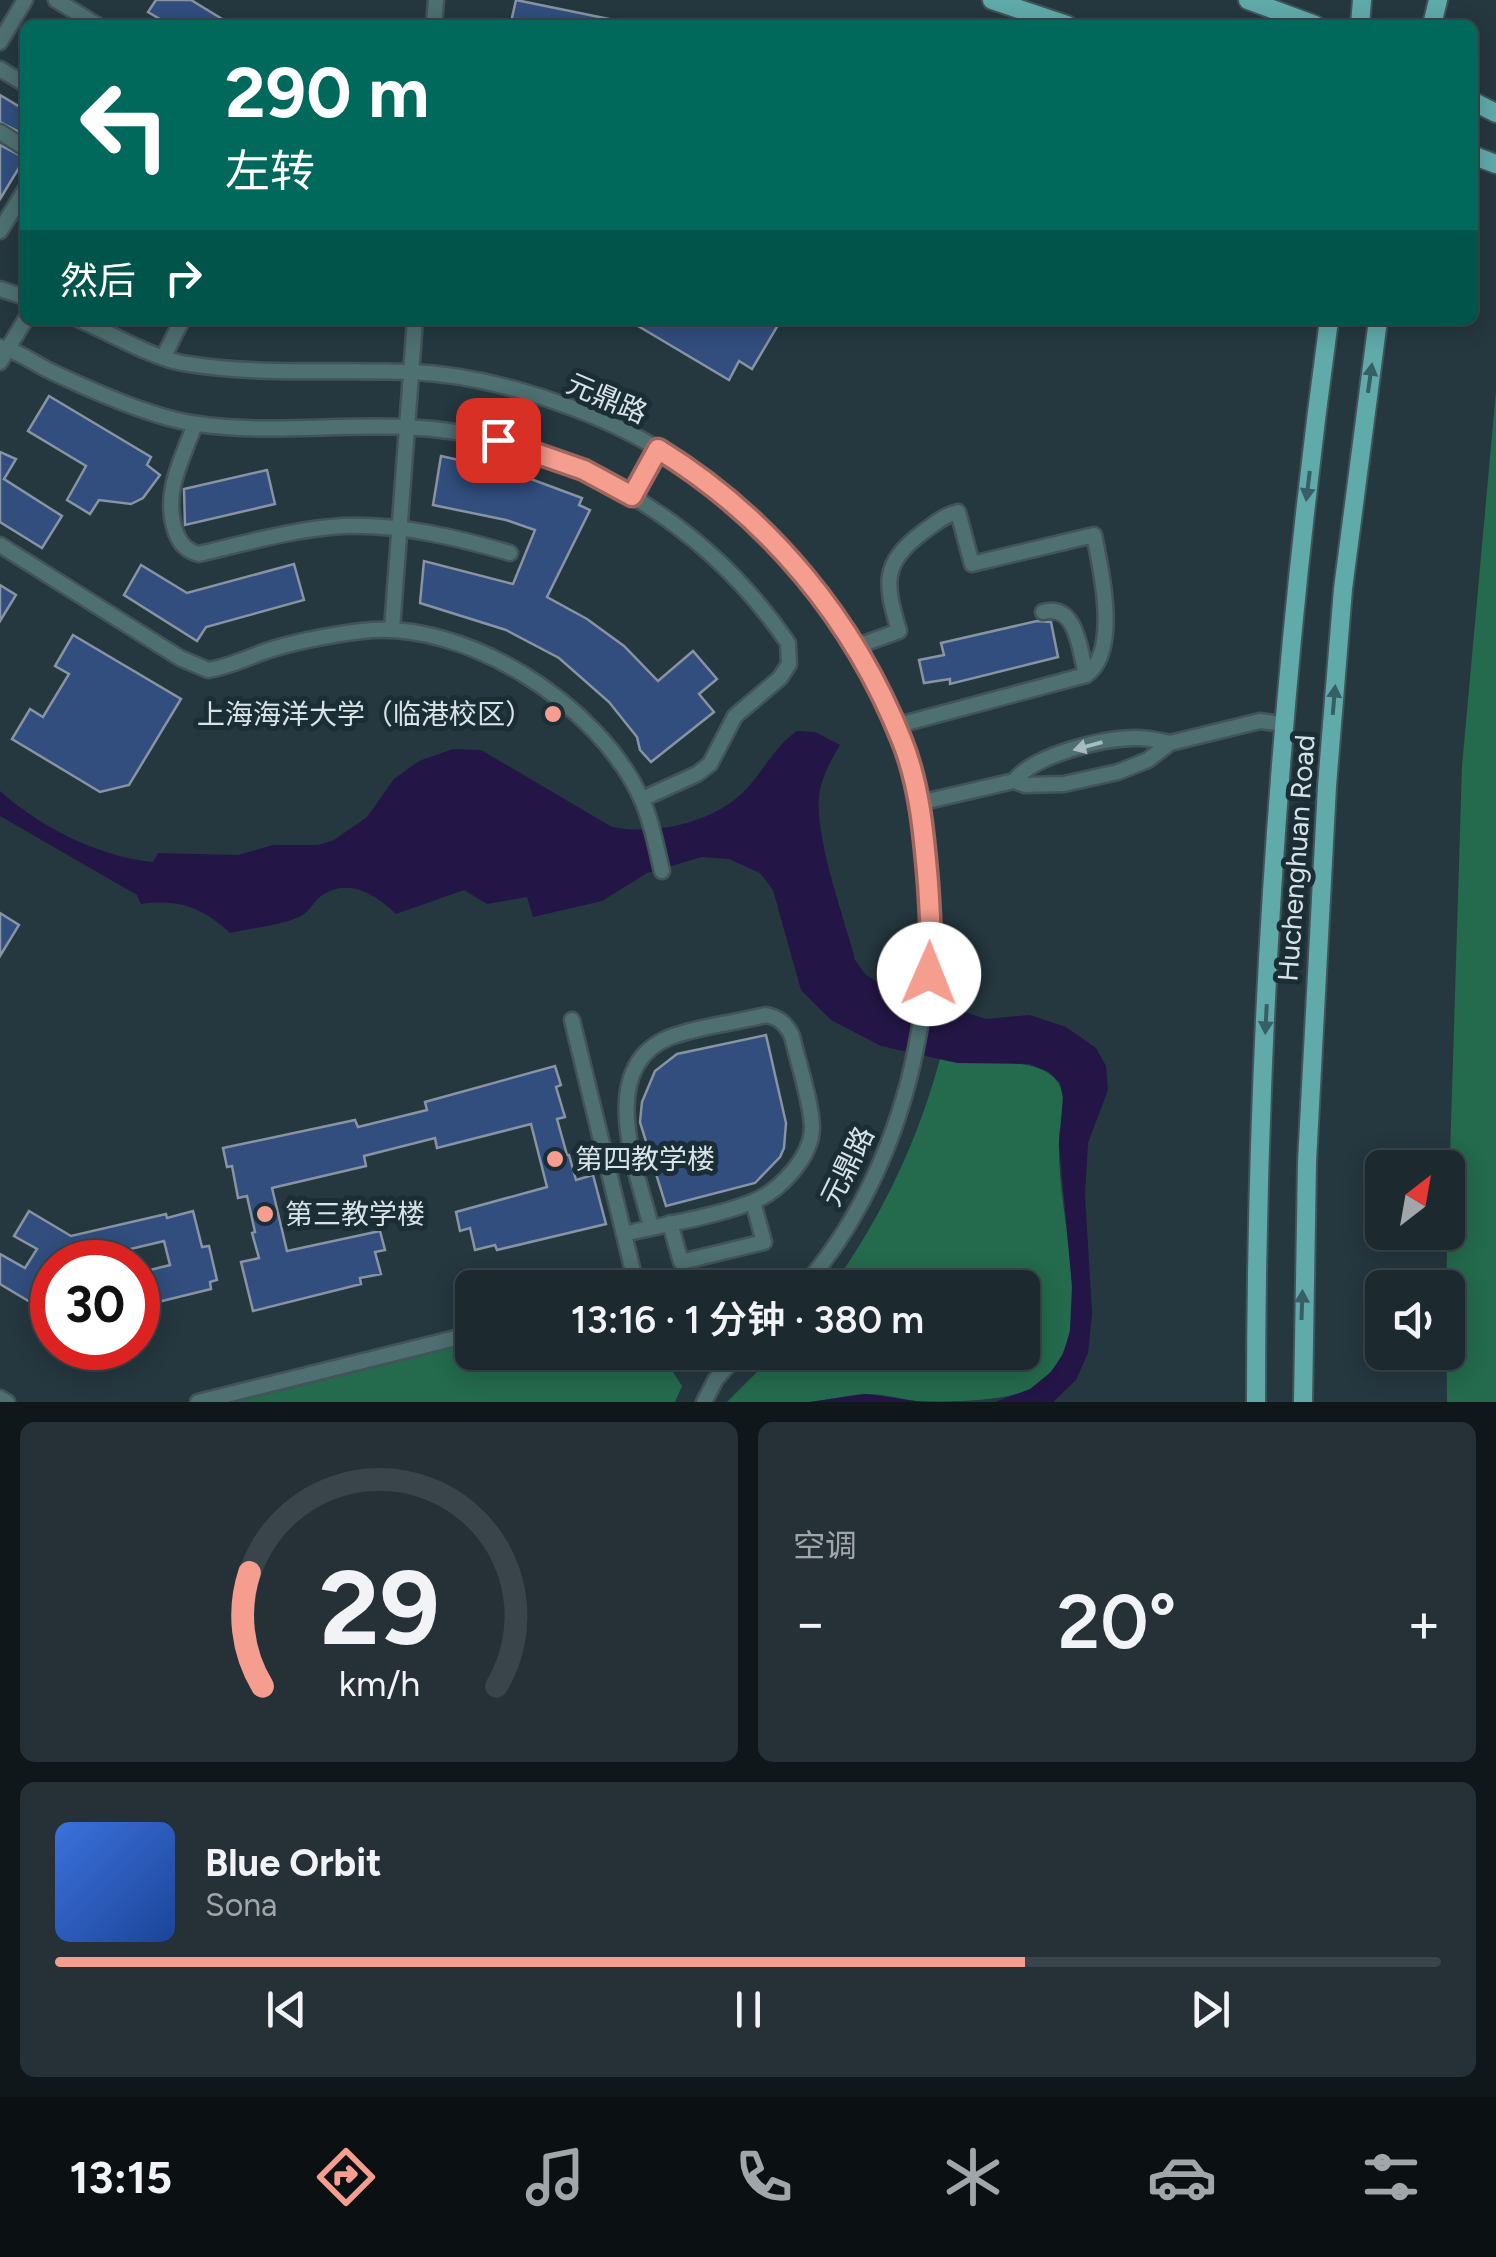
<!DOCTYPE html>
<html lang="zh">
<meta charset="utf-8">
<style>
body{margin:0;font-family:Figtree,"Noto Sans SC",sans-serif;background:#253137;color:#f1f3f6;height:100vh;display:flex;flex-direction:column;font-size:38px;white-space:nowrap}
*{box-sizing:border-box;margin:0}
p{font-size:32px;color:#a0a6aa}
.icon{flex:none;width:55px;height:55px;fill:none;stroke:currentColor;stroke-width:2;stroke-linecap:round;stroke-linejoin:round}
.map{position:relative;height:1402px;overflow:hidden}
.details{display:flex;flex-direction:column;gap:20px;padding:20px;background:#0f171a;flex:1}
.details>*{flex:none}
.top-card{position:absolute;left:20px;top:20px;width:1458px;height:305px;border-radius:15px;box-shadow:0 5px 25px #0003,0 0 0 2px #3a454b;background:#00695c;color:#fff;overflow:hidden}
.needle{width:65px;rotate:31deg}
.buttons{position:absolute;left:1365px;top:1150px;display:grid;gap:20px}
.buttons a{display:grid;place-items:center;width:100px;height:100px;border-radius:15px;background:#1c292f;box-shadow:0 5px 25px #0003,0 0 0 2px #3a454b;font-size:50px}
.speed{position:absolute;left:30px;top:1240px;display:flex;gap:20px;font-size:50px;font-weight:700;text-align:center}
.speed>*{display:grid;place-content:center;width:130px;height:130px;border-radius:50%;background:#1c292f;box-shadow:0 5px 25px #0003,0 0 0 2px #3a454b;line-height:1}
.speed .limit{border:15px solid #d22;background:#fff;color:#111}
.pin{position:absolute;display:grid;place-items:center;width:85px;height:85px;color:#fff;margin:-42px;border-radius:20px;box-shadow:0 5px 15px #0006}
.me{position:absolute;width:110px;margin:-55px;rotate:1deg;stroke-linejoin:round;filter:drop-shadow(0 0 8px #0008)}
.turn{display:flex;align-items:center;gap:35px;height:210px;padding:0 40px;font-size:45px}
.turn .icon{width:130px;height:130px;stroke-width:2.5}
.turn b{display:block;font-size:70px;line-height:85px}
.then{display:flex;align-items:center;height:95px;padding:0 40px;background:#0003;gap:20px;font-size:38px}
.big{font-size:75px;font-weight:600;line-height:1.1}
.details .card{flex:1;display:flex;flex-direction:column;justify-content:center;gap:15px;min-width:0;padding:0 35px;border-radius:15px;background:#253137}
.details .dial{align-items:center;gap:0}
.dial svg{height:260px;overflow:visible;fill:none;stroke:#3a454b;stroke-width:7;stroke-linecap:round;text-anchor:middle}
.dial text{fill:#f1f3f6;stroke:none}
.song{display:flex;align-items:center;gap:30px}
.cover{width:120px;height:120px;border-radius:15px;background:linear-gradient(135deg,hsl(220 70% 55%),hsl(220 70% 35%))}
.played{height:10px;border-radius:5px;background:linear-gradient(90deg,#f59d8f 70%,#3a454b 70%)}
.keys{display:flex;justify-content:space-around;direction:ltr}
.heat{display:flex;justify-content:space-between;align-items:center;font-size:55px;direction:ltr}
.details .tiles{flex:1;display:grid;gap:20px;grid-template-columns:1fr 1fr}
.card:last-child{grid-column:span 2}
.trip{position:absolute;left:455px;top:1270px;width:585px;height:100px;border-radius:15px;background:#1c292f;box-shadow:0 5px 25px #0003,0 0 0 2px #3a454b;font-weight:600;line-height:100px;text-align:center}
.tabs{display:flex;height:160px;justify-content:space-around;align-items:center;background:#0b1013;color:#a0a6aa}
.tabs .icon{width:70px;height:70px}
.tabs .selected{color:#f59d8f}
.tabs b{font-size:45px;color:#f1f3f6}
.map>svg:first-child{display:block}
.green{fill:#246a4d}
.water{fill:#231646}
.building{fill:#314e7e;stroke:#8893a3;stroke-width:2.5}
.lines{fill:none;stroke-linecap:round;stroke-linejoin:round}
.minor-casing{stroke:#42535a;stroke-width:19}
.major-casing{stroke:#42535a;stroke-width:22}
.minor{stroke:#4e7070;stroke-width:14}
.major{stroke:#60aaaa;stroke-width:18}
.oneway{fill:#375f64}
.oneway2{fill:#a8bbbe}
.route-casing{stroke:#9f665d;stroke-width:25}
.route{stroke:#f59d8f;stroke-width:18}
.poi-dot{fill:#f59d8f;stroke:#1b2d35;stroke-width:4}
.labels{text-anchor:middle;stroke-width:10;stroke-linejoin:round;paint-order:stroke}
.street-label{font-size:28px;fill:#d8e3e8;stroke:#1b2d35}
.poi-label{font-size:28px;fill:#d8e3e8;stroke:#1b2d35;text-anchor:start}
</style>
<div class="map">
<svg width="1496" height="1402" viewBox="0 0 1496 1402">
<rect width="100%" height="100%" fill="#25373f"/>
<g class="green">
<path d="M1496,391V1402H1447L1446,1287L1462,766Z"/>
<path d="M940,1059C971,1066 1036,1054 1056,1080C1069,1095 1060,1120 1059,1139C1057,1202 1079,1265 1070,1329C1067,1353 1051,1378 1029,1390C997,1402 952,1402 917,1401C900,1399 881,1393 864,1394C846,1395 829,1400 811,1402C784,1402 755,1402 727,1402L776,1353L1022,1352V1288L832,1287C882,1216 917,1143 940,1059Z"/>
<path d="M472,1341V1352L661,1353L682,1386L675,1402H231Z"/>
</g>
<g class="water">
<path d="M797,731L815,732L840,745C831,760 821,778 819,796C815,840 844,916 855,960L866,975L884,986L986,1019L1030,1015L1066,1027L1096,1048L1106,1066L1108,1090L1088,1143L1085,1194L1092,1313L1088,1353L1076,1380L1053,1402H995L1030,1389L1051,1372L1063,1354L1070,1331L1072,1286L1059,1144L1063,1097L1060,1083L1049,1072L1029,1064L957,1063L881,1046L831,1020L801,990L773,890L760,873L729,859L702,857L647,873L602,901L533,917L527,897L487,904L464,890L396,914C377,896 351,878 324,894C315,899 310,911 301,916C284,925 250,928 230,933C202,907 178,899 141,904L137,895L0,816V791C40,827 99,857 153,862L158,853L238,855L273,845H318L334,840L367,817L394,779L419,761L453,749L481,750L612,827C653,835 707,824 739,796C761,777 772,748 797,731Z"/>
<path d="M866,1394L922,1402H808H809Z"/>
</g>
<g class="building">
<path d="M156,0H191L232,25H170L148,12Z"/>
<path d="M516,0L614,20L613,25H526L511,22Z"/>
<path d="M0,95L25,110V135L0,122Z"/>
<path d="M0,145L25,158L0,199Z"/>
<path d="M628,320H781L752,369L739,361L729,380Z"/>
<path d="M49,396L151,457L147,465L160,475L143,498L131,504L99,500L90,514L67,500L86,466L28,431Z"/>
<path d="M0,452L16,459L4,479L62,516L42,548L0,522Z"/>
<path d="M441,456L512,472L582,498L579,505L590,510L547,597L587,619L624,646L658,681L693,651L717,679L699,694L714,712L651,762L640,750L637,737L609,702L559,658L506,630L420,603L424,561L513,584L535,530L506,520L433,505Z"/>
<path d="M267,470L275,504L185,525L184,489Z"/>
<path d="M294,564L304,600L206,627L197,641L124,595L141,565L187,593Z"/>
<path d="M0,585L16,595L0,621Z"/>
<path d="M1037,621L1051,622L1058,657L950,684V679L924,683L919,660L944,655L941,643Z"/>
<path d="M73,635L181,699L129,785L100,792L12,739L30,709L43,717L69,674L55,666Z"/>
<path d="M0,913L19,925L0,956Z"/>
<path d="M766,1035L786,1123L784,1148L780,1157L755,1183L666,1206L640,1122L642,1102L655,1071L677,1054Z"/>
<path d="M555,1066L561,1085L556,1087L565,1117L557,1119L567,1155H569L576,1180L593,1175L606,1224L497,1250L495,1245L475,1250L470,1228L460,1231L456,1212L547,1187L531,1124L437,1148L435,1138L364,1156L366,1166L272,1188L287,1251L380,1231L385,1250L375,1252L381,1274L360,1278L361,1284L253,1311L241,1262L259,1258L252,1233L255,1232L247,1196L238,1198L232,1166L227,1167L223,1148L355,1120L358,1127L427,1110L425,1102Z"/>
<path d="M29,1211L71,1236L166,1214L167,1218L193,1211L202,1247L209,1246L217,1280L210,1282L211,1289L146,1305L138,1273L170,1265L164,1241L97,1257L98,1262H52V1315L0,1284V1254L25,1268L37,1249L14,1236Z"/>
</g>
<g class="lines">
<g class="minor-casing">
<g id="minor">
<path d="M56,0L97,25"/>
<path d="M434,25L436,0"/>
<path d="M0,42L25,0"/>
<path d="M0,69L25,84"/>
<path d="M0,132L25,148"/>
<path d="M0,231L25,190"/>
<path d="M0,289L25,297"/>
<path d="M80,320C110,333 151,357 182,363C258,376 334,369 410,372C466,374 526,390 578,410C744,473 877,627 918,798C938,880 932,967 916,1048C899,1134 861,1222 802,1288"/>
<path d="M0,347C17,350 32,362 48,370C88,389 154,419 198,424C266,434 336,424 404,427C558,433 702,517 788,643L789,664L780,678L735,716L710,764L697,774L642,799"/>
<path d="M164,356L182,320"/>
<path d="M0,362L25,320"/>
<path d="M195,424C181,462 162,494 176,533C181,545 187,551 199,554C246,543 294,529 343,526C401,524 455,537 510,553"/>
<path d="M632,496L658,449"/>
<path d="M0,545L180,658L208,670C228,667 247,658 266,651C297,641 330,635 362,631C466,619 599,705 641,798C652,821 656,847 662,871"/>
<path d="M1043,612C1077,603 1080,651 1086,675"/>
<path d="M392,629L415,320"/>
<path d="M855,647L899,631C885,583 881,564 923,532C935,524 944,515 958,512L972,564L1094,535C1101,569 1120,652 1086,675L895,726"/>
<path d="M1014,781C1034,755 1105,737 1139,738C1149,738 1160,741 1170,743"/>
<path d="M919,803L1014,781L1025,785L1064,784L1118,772L1148,760L1170,743L1260,721L1283,724"/>
<path d="M572,1020L637,1288"/>
<path d="M670,1223L681,1262L764,1242L753,1202"/>
<path d="M624,1234C665,1224 714,1217 752,1202C779,1192 812,1157 812,1127C811,1100 798,1063 792,1036C786,1024 780,1018 766,1015C735,1023 698,1026 668,1038C595,1069 638,1173 651,1227"/>
<path d="M0,1398L7,1402"/>
<path d="M198,1402L472,1334"/>
<path d="M704,1402L716,1379L740,1352"/>
</g>
</g>
<g class="major-casing">
<g id="major">
<path d="M992,0L1067,25"/>
<path d="M1248,0L1315,25"/>
<path d="M1360,25L1362,0"/>
<path d="M1432,25L1438,0"/>
<path d="M1472,101L1496,113"/>
<path d="M1472,155L1496,164"/>
<path d="M1256,1402C1256,1040 1280,678 1329,320"/>
<path d="M1303,1402L1307,1162L1327,786L1343,589L1378,320"/>
</g>
</g>
<use href="#minor" class="minor"/>
<use href="#major" class="major"/>
</g>
<defs><path id="oneway-solid" d="M-6-.8H1V-3.2L6.5 0L1 3.2V.8H-6Z" transform="scale(2.5)"/></defs>
<g class="oneway">
<use href="#oneway-solid" transform="translate(1370 378) rotate(-82)"/>
<use href="#oneway-solid" transform="translate(1308 486) rotate(97)"/>
<use href="#oneway-solid" transform="translate(1334 700) rotate(-85)"/>
<use href="#oneway-solid" transform="translate(1266 1019) rotate(93)"/>
<use href="#oneway-solid" transform="translate(1302 1305) rotate(-88)"/>
</g>
<use class="oneway2" href="#oneway-solid" transform="translate(1088 746) rotate(165)"/>
<g class="lines">
<g class="route-casing">
<path id="route" d="M498,440L584,470L632,496L658,449C769,517 854,620 902,741C920,786 924,836 928,883C930,914 932,944 929,974"/>
</g>
<use href="#route" class="route"/>
</g>
<g class="poi-dot">
<circle cx="553" cy="714" r="10"/>
<circle cx="555" cy="1159" r="10"/>
<circle cx="265" cy="1214" r="10"/>
</g>
<g class="labels">
<g class="street-label">
<text transform="translate(607 398) rotate(23)" y="10">元鼎路</text>
<text transform="translate(1296 858) rotate(-86)" y="10">Huchenghuan Road</text>
<text transform="translate(847 1166) rotate(-64)" y="10">元鼎路</text>
</g>
<g class="poi-label">
<text x="533" y="724" text-anchor="end">上海海洋大学（临港校区）</text>
<text x="575" y="1169">第四教学楼</text>
<text x="285" y="1224">第三教学楼</text>
</g>
</g>
</svg>
<div class="buttons">
<a><svg class="needle" viewBox="-14 -14 28 28"><path d="M0-13l5 13h-10z" fill="#e53935"/><path d="M0 13l5-13h-10z" fill="#a0a6aa"/></svg></a>
<a><svg class="icon" aria-label="sound" viewBox="0 0 24 24"><path d="M4 9h4l5-4v14l-5-4H4zM17 9q2 3 0 6"/></svg></a>
</div>
<div class="speed"><div class="limit">30</div></div>
<div class="pin" style="left:498px;top:440px;background:#d93025"><svg class="icon" aria-label="arrive" viewBox="0 0 24 24"><path d="M6 21V4h12l-3 4 3 4H6"/></svg></div>
<svg class="me" style="left:929px;top:974px" viewBox="-20 -20 40 40"><circle r="19" fill="#fff"/><path d="M0-13L10 11 0 6-10 11z" fill="#f59d8f"/></svg>
<div class="trip">13:16 · 1 分钟 · 380 m</div>
<div class="top-card">
<div class="turn"><svg class="icon" aria-label="left" viewBox="0 0 24 24"><path d="M17 20v-9H6M10 6l-5 5 5 5"/></svg><div><b>290 m</b>左转</div></div>
<div class="then">然后<svg class="icon" aria-label="right" viewBox="0 0 24 24"><path d="M7 20v-9h11M14 6l5 5-5 5"/></svg></div>
</div>
</div>
<section class="details">
<div class="tiles">
<div class="card dial"><svg viewBox="0 0 100 80">
<path d="M14 69A42 42 0 1 1 86 69"/>
<path d="M14 69A42 42 0 0 1 10 34" stroke="#f59d8f"/>
<text x="50" y="56" font-size="32" font-weight="700">29</text>
<text x="50" y="72" font-size="11">km/h</text>
</svg></div>
<div class="card"><p>空调</p>
<div class="heat"><a>−</a><b class="big">20°</b><a>+</a></div>
</div>
<div class="card">
<div class="song"><i class="cover"></i><div><b>Blue Orbit</b><p>Sona</p></div></div>
<div class="played"></div>
<div class="keys"><svg class="icon" aria-label="previous" viewBox="0 0 24 24"><path d="M18 5L8 12l10 7zM5 5v14"/></svg><svg class="icon" aria-label="pause" viewBox="0 0 24 24"><path d="M8 5v14M16 5v14"/></svg><svg class="icon" aria-label="next" viewBox="0 0 24 24"><path d="M6 5l10 7-10 7zM19 5v14"/></svg></div>
</div>
</div>
</section>
<nav class="tabs">
<b>13:15</b>
<svg class="icon selected" aria-label="directions" viewBox="0 0 24 24"><path d="M12 3l9 9-9 9-9-9zM9 14v-3h6M13 9l2 2-2 2"/></svg>
<svg class="icon" aria-label="music" viewBox="0 0 24 24"><path d="M9 18V5l10-2v13"/><circle cx="6" cy="18" r="3"/><circle cx="16" cy="16" r="3"/></svg>
<svg class="icon" aria-label="phone" viewBox="0 0 24 24"><path d="M5 4h4l2 5-3 2q2 4 5 5l2-3 5 2v4C11 20 4 13 5 4z"/></svg>
<svg class="icon" aria-label="climate" viewBox="0 0 24 24"><path d="M12 3v18M4 7l16 10M4 17L20 7"/></svg>
<svg class="icon" aria-label="car" viewBox="0 0 24 24"><path d="M5 17H2v-5l4-1 3-4h7l3 4 3 1v5h-3M9 17h6M6 11h13"/><circle cx="7" cy="17" r="2"/><circle cx="17" cy="17" r="2"/></svg>
<svg class="icon" aria-label="filters" viewBox="0 0 24 24"><path d="M4 7h16M4 17h16"/><circle cx="9" cy="7" r="2"/><circle cx="15" cy="17" r="2"/></svg>
</nav>
